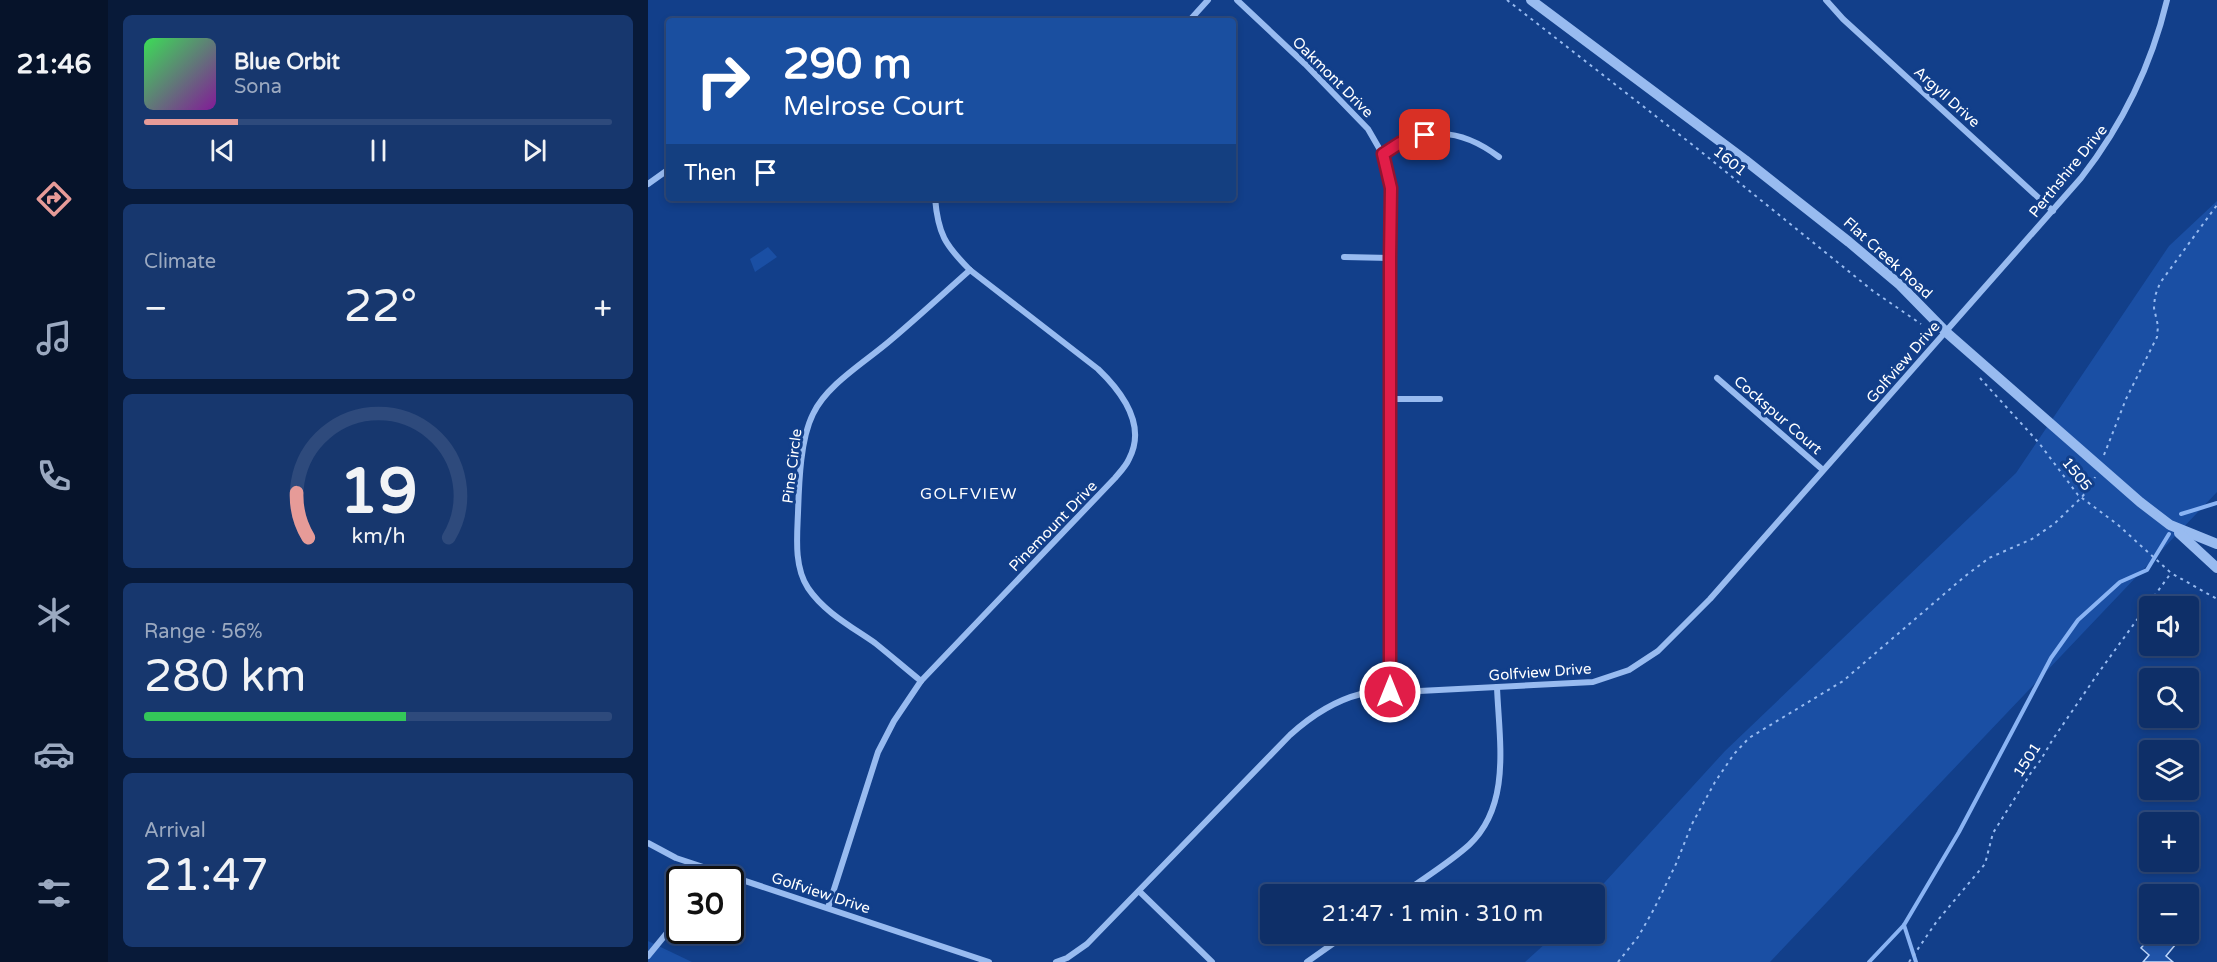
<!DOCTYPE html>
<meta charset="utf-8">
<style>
body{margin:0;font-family:"Varela Round",sans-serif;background:#17376e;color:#f1f3f6;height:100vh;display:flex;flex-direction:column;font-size:22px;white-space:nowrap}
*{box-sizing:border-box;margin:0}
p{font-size:20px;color:#9ba9c0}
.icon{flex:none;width:33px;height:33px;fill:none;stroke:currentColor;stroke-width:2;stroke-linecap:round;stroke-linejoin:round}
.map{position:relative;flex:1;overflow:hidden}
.details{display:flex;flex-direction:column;gap:15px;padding:15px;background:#081a39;width:540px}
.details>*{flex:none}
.hud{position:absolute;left:18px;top:18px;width:570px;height:183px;border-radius:6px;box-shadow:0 3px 9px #0003,0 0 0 2px #2e4a7c;background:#1a4fa0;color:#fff;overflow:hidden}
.fabs{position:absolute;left:1491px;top:596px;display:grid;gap:12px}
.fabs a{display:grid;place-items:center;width:60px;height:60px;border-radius:6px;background:#0e2f68;box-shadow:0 3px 9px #0003,0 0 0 2px #2e4a7c;font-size:30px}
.speed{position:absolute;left:18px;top:866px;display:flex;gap:12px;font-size:30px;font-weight:700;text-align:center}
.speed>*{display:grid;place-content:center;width:78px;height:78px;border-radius:50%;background:#0e2f68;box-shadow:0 3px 9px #0003,0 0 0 2px #2e4a7c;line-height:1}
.speed .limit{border:3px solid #111;border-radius:9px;background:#fff;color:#111}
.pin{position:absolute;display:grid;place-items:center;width:51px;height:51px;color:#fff;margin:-26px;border-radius:12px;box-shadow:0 3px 9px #0006}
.me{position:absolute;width:66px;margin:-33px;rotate:0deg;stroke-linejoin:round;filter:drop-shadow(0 0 4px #0008)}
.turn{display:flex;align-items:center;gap:21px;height:126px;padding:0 18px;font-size:27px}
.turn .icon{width:78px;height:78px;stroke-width:2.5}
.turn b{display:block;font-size:42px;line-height:51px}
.then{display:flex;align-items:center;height:57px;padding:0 18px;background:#0003;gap:12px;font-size:22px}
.big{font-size:45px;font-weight:600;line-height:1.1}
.details .tile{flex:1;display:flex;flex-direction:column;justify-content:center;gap:9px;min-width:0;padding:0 21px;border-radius:9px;background:#17376e}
.details .dial{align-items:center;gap:0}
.dial svg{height:156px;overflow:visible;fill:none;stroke:#2e4a7c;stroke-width:7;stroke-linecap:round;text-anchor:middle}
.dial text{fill:#f1f3f6;stroke:none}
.song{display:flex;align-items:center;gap:18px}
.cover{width:72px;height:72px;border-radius:9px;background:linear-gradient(135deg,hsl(130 70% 55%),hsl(290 70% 35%))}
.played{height:6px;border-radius:3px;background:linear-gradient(90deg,#e69b98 20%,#2e4a7c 20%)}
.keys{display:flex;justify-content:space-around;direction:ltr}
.heat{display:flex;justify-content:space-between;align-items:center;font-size:33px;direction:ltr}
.charge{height:9px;border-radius:4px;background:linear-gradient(90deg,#34c759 56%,#2e4a7c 0)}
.trip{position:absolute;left:612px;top:884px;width:345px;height:60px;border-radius:6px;background:#0e2f68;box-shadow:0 3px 9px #0003,0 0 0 2px #2e4a7c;font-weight:600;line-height:60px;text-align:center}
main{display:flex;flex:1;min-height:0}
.menu{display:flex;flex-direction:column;width:108px;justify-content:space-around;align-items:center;background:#06132a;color:#9ba9c0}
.menu .icon{width:42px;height:42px}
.menu .current{color:#e69b98}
.menu b{font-size:27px;color:#f1f3f6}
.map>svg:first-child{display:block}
.green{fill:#1a4fa4}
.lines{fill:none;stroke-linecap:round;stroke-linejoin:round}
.stream{stroke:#8ab4f4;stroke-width:4}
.building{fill:#2054a9;stroke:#bfd7fc;stroke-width:1.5}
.path{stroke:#98bbf0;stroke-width:2;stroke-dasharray:3 4.5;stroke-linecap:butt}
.minor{stroke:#98bbf0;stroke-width:6}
.tertiary{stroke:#98bbf0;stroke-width:10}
.route-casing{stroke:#92132f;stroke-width:15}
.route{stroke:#e11d48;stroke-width:10}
.labels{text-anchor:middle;stroke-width:6;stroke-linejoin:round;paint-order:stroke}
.street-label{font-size:15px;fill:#fff;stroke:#123f8a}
.neighbourhood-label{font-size:16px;letter-spacing:1.5px;fill:#fff;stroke:#123f8a}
</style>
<main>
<nav class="menu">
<b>21:46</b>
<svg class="icon current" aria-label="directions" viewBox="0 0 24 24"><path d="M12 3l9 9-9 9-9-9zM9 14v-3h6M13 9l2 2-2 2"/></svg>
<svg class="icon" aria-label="music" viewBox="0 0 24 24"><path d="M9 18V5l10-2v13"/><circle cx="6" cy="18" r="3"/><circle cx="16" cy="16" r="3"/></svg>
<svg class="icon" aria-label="phone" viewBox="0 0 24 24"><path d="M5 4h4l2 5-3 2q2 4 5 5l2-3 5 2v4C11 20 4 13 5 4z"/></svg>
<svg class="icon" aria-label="climate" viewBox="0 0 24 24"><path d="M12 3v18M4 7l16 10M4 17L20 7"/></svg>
<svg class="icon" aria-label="car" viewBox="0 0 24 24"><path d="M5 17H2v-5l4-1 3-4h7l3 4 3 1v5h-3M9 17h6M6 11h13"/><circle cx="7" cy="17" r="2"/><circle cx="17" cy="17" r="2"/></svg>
<svg class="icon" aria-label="filters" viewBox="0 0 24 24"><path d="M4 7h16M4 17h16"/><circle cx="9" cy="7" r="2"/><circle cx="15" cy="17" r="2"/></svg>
</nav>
<section class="details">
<div class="tile">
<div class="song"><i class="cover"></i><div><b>Blue Orbit</b><p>Sona</p></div></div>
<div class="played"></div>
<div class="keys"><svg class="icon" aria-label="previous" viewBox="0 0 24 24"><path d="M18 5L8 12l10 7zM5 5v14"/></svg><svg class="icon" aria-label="pause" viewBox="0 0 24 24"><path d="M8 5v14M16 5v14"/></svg><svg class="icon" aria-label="next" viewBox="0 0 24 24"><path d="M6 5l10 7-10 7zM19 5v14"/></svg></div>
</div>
<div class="tile"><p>Climate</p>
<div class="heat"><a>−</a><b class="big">22°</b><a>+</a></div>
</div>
<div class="tile dial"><svg viewBox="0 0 100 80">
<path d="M14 69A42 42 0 1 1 86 69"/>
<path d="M14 69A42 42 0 0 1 8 46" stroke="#e69b98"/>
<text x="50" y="56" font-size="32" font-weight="700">19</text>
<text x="50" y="72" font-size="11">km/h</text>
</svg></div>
<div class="tile"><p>Range · 56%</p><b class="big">280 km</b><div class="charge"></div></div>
<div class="tile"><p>Arrival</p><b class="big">21:47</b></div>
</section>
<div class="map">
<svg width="1569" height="962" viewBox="0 0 1569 962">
<rect width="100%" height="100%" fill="#123f8a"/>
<g class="green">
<path d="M1569,201V492L1122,962H877L909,933H946V894L1077,751L1368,473L1521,246Z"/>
<path d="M120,247L129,257L107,272L102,259Z"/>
<path d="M0,941L44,962H0Z"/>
</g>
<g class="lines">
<g class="stream">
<path d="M1533,514L1569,503"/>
<path d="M1256,925L1268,962"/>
<path d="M1221,962L1256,925L1311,832L1403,658L1430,620L1472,582L1499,570L1521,534"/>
</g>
</g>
<path class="building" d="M1506,933H1526L1532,939L1518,956L1525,962H1495L1501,955L1493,948Z"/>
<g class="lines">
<g class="path">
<path d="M859,0L1046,146L1225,291L1273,324"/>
<path d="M1332,378L1391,443L1430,495L1469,524L1523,573L1569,599"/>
<path d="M1456,455L1478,399L1509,337L1510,326L1506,308L1507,296L1512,283L1569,205"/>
<path d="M970,962L990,937L1006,909L1028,864L1044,824L1067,782L1086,754L1101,738L1195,681L1316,577L1341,558L1384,539L1406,524L1433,498L1444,485L1447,477"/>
<path d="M1261,962L1289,921L1337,864L1345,833L1384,771L1392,761L1405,739L1451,672L1523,573"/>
</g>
<g class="minor">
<path d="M589,0L657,64L720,129L735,155L743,188L742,692"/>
<path d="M1178,0L1195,19L1405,211"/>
<path d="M541,21L560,0"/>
<path d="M735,155C776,126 811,127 851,157"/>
<path d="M0,184L21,169"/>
<path d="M696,257L742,258"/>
<path d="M1069,378L1175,470"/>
<path d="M743,399H792"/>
<path d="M273,681C257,668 242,655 227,643C204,627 176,612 160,588C146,567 149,537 150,513C151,484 152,440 165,414C179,384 219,361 244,339C270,317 296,293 322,270"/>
<path d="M0,843L28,858L341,962"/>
<path d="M491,891L564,962"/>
<path d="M754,894C776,878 801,863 821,845C864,805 851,740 849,687"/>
<path d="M180,908L230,752L246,721L273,681L467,478C472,472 478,466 481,459C499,425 474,392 450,369L322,270C297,245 290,234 287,198"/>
<path d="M0,956L32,917"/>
<path d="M408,962L419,958L439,944L642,735C663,716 685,701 713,694L945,682L981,670L1010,651L1062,599L1433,178C1475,124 1503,67 1519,0"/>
<path d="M659,962L700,933"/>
</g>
<g class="tertiary">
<path d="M883,0L1097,160L1201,242L1252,285L1298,332L1492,502L1522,525L1569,544"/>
<path d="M1531,533L1569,568"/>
</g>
</g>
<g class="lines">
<g class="route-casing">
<path id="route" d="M742,692V258L743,188L735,154L752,143L777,135"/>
</g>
<use href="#route" class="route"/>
</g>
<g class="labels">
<g class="street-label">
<text transform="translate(685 77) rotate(45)" y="5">Oakmont Drive</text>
<text transform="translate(1299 97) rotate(42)" y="5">Argyll Drive</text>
<text transform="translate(1082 161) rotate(39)" y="5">1601</text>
<text transform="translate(1420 171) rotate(-51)" y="5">Perthshire Drive</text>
<text transform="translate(1240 258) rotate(42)" y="5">Flat Creek Road</text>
<text transform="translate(1255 362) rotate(-49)" y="5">Golfview Drive</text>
<text transform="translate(1130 415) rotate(41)" y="5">Cockspur Court</text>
<text transform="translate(144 466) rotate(-83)" y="5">Pine Circle</text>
<text transform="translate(1429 474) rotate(51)" y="5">1505</text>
<text transform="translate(405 526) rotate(-46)" y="5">Pinemount Drive</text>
<text transform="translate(892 672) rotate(-4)" y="5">Golfview Drive</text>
<text transform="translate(1379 760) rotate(-57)" y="5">1501</text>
<text transform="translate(173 893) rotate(18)" y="5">Golfview Drive</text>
</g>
<g class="neighbourhood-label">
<text x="321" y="499">GOLFVIEW</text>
</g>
</g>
</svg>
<div class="fabs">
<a><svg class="icon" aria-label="sound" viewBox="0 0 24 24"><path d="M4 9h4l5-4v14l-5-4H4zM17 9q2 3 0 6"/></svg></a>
<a><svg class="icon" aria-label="search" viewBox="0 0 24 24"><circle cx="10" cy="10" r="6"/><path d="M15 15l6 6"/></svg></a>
<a><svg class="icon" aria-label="layers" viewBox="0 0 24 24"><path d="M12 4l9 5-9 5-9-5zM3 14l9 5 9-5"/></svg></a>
<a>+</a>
<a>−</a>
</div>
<div class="speed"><div class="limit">30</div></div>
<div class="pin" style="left:777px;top:135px;background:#d93025"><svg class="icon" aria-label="arrive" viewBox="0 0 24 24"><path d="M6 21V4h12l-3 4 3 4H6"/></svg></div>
<svg class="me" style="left:742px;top:692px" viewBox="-20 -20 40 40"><circle r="17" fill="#e11d48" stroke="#fff" stroke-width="3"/><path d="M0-11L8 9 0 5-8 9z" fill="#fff"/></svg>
<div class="trip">21:47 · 1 min · 310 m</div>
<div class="hud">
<div class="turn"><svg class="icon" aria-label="right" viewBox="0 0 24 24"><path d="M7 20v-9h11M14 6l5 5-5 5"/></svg><div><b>290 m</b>Melrose Court</div></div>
<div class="then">Then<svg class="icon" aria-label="arrive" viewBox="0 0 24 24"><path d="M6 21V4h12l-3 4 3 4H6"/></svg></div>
</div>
</div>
</main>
